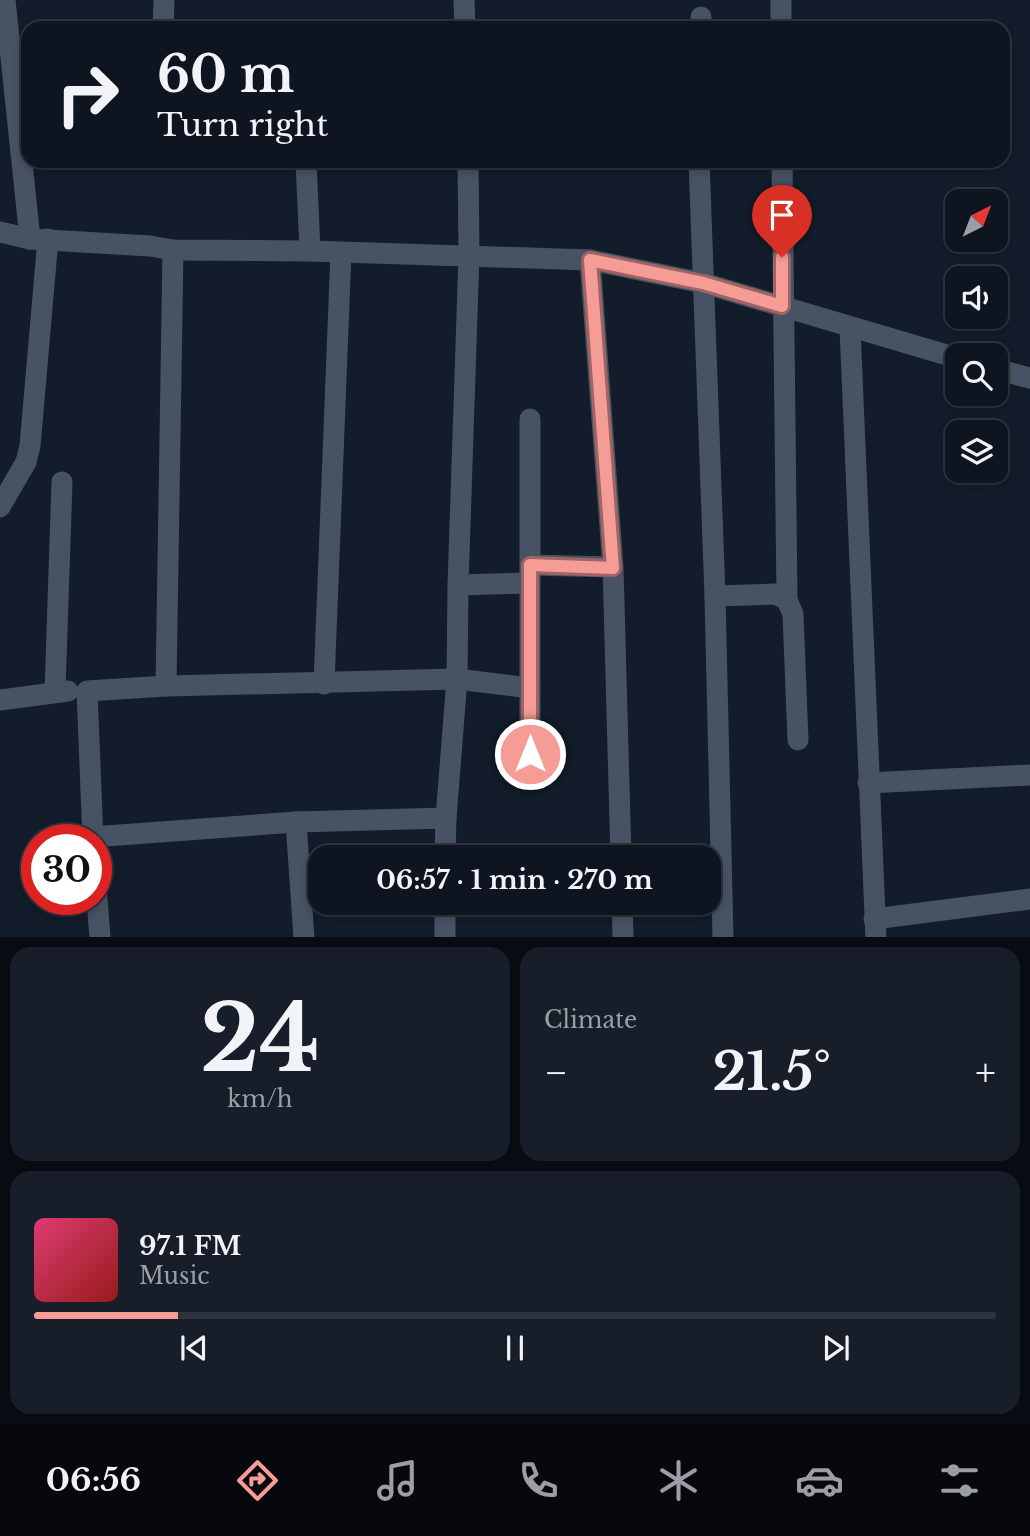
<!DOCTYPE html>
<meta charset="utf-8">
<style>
body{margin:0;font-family:"Libre Baskerville",serif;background:#171e29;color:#f1f3f6;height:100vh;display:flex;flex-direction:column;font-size:26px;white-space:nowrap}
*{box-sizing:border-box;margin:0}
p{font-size:23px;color:#9b9fa5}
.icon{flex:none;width:38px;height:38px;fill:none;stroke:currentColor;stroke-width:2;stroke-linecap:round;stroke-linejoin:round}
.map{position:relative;height:937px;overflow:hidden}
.side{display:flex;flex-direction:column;gap:10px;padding:10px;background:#080c12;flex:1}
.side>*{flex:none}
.hud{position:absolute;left:21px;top:21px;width:989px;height:147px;border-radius:21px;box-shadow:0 4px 10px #0003,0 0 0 2px #2e343e;background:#0e1520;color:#f1f3f6;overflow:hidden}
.needle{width:46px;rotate:42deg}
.tools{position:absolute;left:945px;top:189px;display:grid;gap:14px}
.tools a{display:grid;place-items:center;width:63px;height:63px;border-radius:14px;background:#0e1520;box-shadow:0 4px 10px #0003,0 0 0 2px #2e343e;font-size:35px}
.speed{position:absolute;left:21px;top:824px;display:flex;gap:14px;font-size:35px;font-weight:700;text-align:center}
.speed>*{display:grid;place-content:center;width:91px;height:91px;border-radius:50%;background:#0e1520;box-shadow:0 4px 10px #0003,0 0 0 2px #2e343e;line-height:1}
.speed .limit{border:10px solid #d22;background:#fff;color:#111}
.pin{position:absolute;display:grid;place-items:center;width:60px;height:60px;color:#fff;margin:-72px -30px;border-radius:50% 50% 50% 0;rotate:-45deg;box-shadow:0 0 7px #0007}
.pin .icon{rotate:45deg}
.me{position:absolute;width:77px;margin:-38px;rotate:0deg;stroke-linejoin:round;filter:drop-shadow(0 0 5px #0008)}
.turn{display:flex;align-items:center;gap:24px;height:147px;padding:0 21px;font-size:32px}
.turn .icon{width:91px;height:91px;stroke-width:2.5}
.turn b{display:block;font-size:49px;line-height:60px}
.big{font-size:52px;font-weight:700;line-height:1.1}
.side .tile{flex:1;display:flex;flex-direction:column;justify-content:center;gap:10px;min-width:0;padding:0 24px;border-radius:21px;background:#171e29}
.side .dial{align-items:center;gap:0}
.dial b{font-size:91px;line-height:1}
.song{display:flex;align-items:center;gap:21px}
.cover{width:84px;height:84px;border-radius:10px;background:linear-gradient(135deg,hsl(340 70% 55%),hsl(0 70% 35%))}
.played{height:7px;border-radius:4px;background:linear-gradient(90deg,#f59c96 15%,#2e343e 15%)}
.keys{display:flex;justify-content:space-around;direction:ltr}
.heat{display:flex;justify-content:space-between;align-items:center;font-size:38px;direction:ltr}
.side .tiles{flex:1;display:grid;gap:10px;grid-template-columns:1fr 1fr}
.tile:last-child{grid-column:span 2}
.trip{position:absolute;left:308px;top:845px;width:413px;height:70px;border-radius:21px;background:#0e1520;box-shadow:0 4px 10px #0003,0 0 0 2px #2e343e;font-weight:700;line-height:70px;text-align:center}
.menu{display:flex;height:112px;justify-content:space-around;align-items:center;background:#06080d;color:#9b9fa5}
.menu .icon{width:49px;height:49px}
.menu .active{color:#f59c96}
.menu b{font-size:32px;color:#f1f3f6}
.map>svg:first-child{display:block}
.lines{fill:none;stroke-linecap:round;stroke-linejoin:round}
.minor{stroke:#475264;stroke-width:21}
.route-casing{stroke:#9f6562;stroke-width:18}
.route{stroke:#f59c96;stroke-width:12}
</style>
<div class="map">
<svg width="1030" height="938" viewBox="0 0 1030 938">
<rect width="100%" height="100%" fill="#121c2a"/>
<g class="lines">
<g class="minor">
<path d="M5,0L30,239"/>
<path d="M464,0L465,28"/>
<path d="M781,0V28"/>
<path d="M163,28L164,0"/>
<path d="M701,28V17"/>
<path d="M306,161L310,251"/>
<path d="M699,161L715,596L723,938"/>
<path d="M782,161L787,600"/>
<path d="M0,232L30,239L150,246L173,250L310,251L590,260L703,283L957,358"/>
<path d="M590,260L613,567L621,858"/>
<path d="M850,328L876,938"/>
<path d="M996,369L1030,378"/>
<path d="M530,419V754"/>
<path d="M0,507L26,462L30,446L48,239"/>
<path d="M530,565L613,567"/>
<path d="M458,585L530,583"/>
<path d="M715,596L776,594L787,600L793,614L798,740"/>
<path d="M324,684L341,252"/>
<path d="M166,686L173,250"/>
<path d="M55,691L62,482"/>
<path d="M0,700L68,691"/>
<path d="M868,783L1030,775"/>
<path d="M296,822L304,938"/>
<path d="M92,837L296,822L446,818"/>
<path d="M93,840L87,691L166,686L457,679L530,688"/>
<path d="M445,858L446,818L457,679L458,585L469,255L468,161"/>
<path d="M96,885L100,938"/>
<path d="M622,903L623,935"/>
<path d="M874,919L1030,899"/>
<path d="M445,938V903"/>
</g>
</g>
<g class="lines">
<g class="route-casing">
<path id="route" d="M530,754V565L613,568L590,260L703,283L782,306V257"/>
</g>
<use href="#route" class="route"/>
</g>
</svg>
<div class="tools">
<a><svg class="needle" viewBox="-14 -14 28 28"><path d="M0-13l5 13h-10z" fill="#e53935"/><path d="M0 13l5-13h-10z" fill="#9b9fa5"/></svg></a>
<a><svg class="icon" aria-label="sound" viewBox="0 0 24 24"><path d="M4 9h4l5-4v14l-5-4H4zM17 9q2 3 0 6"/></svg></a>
<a><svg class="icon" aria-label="search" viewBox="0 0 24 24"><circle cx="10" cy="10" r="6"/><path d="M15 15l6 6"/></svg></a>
<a><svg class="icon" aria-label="layers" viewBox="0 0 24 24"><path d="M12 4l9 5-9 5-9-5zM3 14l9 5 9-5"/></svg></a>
</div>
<div class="speed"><div class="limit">30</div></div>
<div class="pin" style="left:782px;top:257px;background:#d93025"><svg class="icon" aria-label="arrive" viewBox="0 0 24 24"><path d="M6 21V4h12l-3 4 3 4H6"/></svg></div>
<svg class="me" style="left:530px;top:754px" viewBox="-20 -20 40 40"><circle r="17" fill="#f59c96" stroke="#fff" stroke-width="3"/><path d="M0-11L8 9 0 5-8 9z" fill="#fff"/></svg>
<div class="trip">06:57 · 1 min · 270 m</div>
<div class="hud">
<div class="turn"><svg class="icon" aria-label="right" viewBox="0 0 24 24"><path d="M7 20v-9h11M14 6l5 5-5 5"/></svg><div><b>60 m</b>Turn right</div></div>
</div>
</div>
<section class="side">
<div class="tiles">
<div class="tile dial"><b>24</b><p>km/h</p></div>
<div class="tile"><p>Climate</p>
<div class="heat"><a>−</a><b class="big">21.5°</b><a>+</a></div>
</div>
<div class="tile">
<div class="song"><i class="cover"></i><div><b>97.1 FM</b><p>Music</p></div></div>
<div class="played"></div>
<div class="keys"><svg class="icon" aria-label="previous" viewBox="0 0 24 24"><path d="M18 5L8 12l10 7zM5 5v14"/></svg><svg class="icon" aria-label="pause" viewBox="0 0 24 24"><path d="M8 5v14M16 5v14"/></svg><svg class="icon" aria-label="next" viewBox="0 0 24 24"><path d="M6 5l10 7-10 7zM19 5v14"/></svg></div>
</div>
</div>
</section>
<nav class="menu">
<b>06:56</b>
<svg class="icon active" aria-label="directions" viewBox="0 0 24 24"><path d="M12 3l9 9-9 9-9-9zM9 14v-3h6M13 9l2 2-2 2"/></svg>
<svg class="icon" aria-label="music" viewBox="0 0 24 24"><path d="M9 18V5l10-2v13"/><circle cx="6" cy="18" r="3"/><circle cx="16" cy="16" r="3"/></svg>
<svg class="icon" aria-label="phone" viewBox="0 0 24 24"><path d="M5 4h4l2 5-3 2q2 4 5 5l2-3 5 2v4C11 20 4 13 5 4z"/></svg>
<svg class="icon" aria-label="climate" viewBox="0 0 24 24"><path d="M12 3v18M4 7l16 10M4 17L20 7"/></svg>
<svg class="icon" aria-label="car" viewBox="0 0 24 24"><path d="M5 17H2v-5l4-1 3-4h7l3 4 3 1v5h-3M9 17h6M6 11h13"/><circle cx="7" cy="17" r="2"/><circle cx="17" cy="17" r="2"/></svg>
<svg class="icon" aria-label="filters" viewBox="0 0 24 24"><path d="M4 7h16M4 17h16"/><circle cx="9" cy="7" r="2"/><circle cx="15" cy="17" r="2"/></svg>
</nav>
